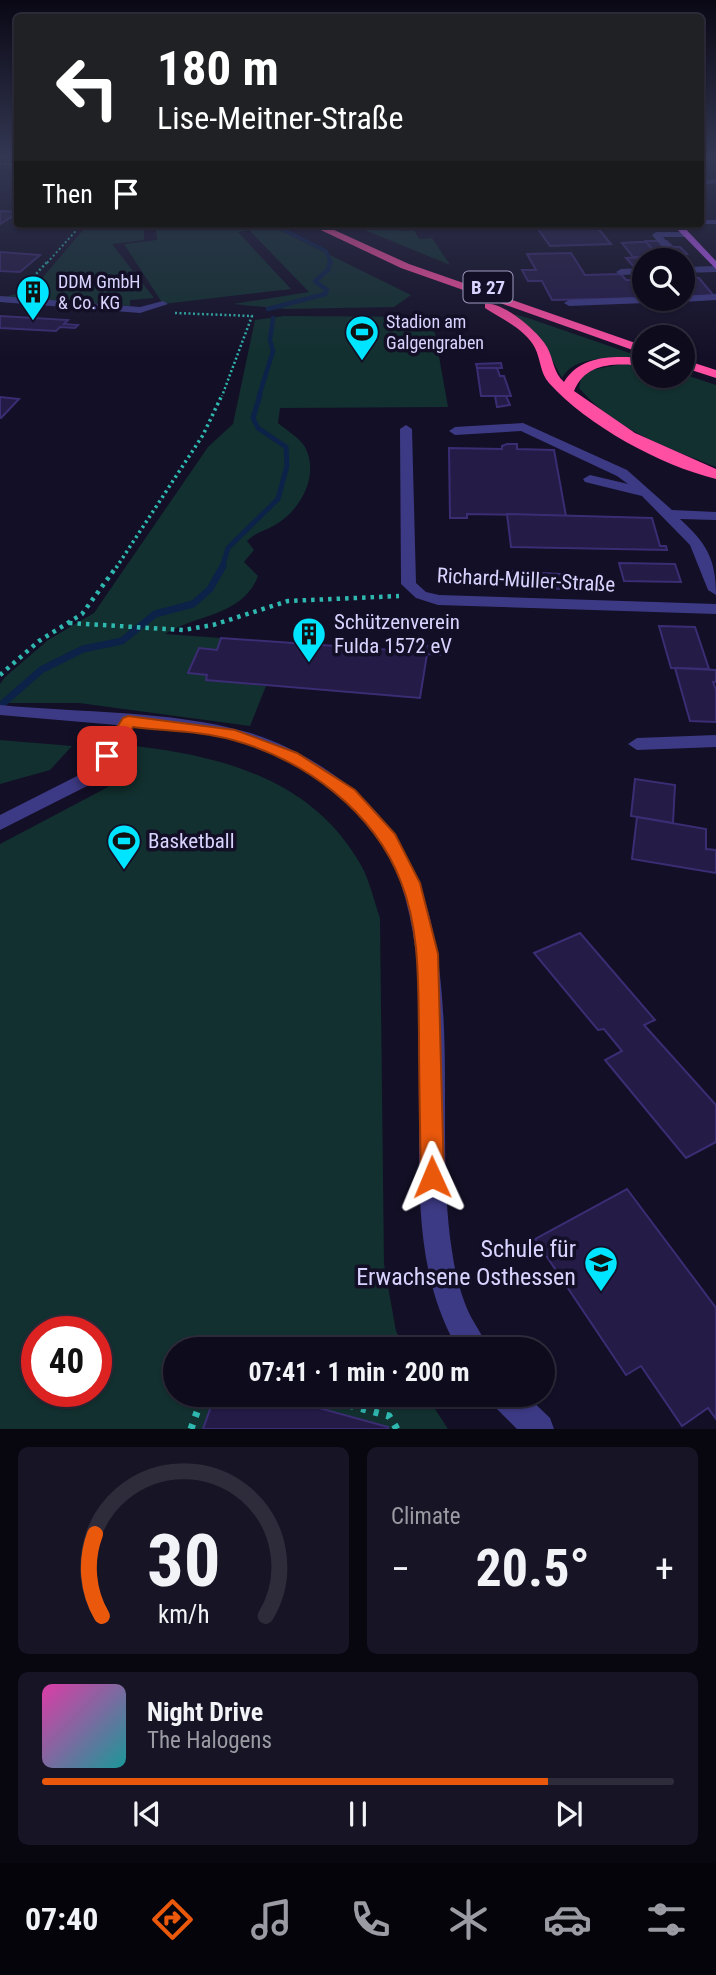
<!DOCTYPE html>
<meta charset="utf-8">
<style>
body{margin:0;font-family:"Roboto Condensed",sans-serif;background:#171425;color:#f1f3f6;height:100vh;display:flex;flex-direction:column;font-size:26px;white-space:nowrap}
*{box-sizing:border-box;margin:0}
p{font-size:23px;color:#9b9ba3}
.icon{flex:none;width:38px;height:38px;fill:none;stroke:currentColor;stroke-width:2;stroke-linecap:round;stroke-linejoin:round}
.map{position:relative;height:1429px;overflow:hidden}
.panel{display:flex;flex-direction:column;gap:18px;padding:18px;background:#08060f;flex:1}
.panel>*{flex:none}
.top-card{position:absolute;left:14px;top:14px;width:690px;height:214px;border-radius:7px;box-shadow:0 2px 5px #0004,0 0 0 2px #2e2b3b;background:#202124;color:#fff;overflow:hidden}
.buttons{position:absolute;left:632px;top:248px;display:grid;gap:14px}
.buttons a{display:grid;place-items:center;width:63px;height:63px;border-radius:50%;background:#0e0b1c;box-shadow:0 2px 5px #0004,0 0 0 2px #2e2b3b;font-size:35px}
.speed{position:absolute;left:21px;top:1316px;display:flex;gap:14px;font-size:35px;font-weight:700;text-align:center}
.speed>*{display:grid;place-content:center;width:91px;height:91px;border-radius:50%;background:#0e0b1c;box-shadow:0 2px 5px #0004,0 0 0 2px #2e2b3b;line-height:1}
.speed .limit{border:10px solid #d22;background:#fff;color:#111}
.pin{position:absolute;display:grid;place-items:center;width:60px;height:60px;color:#fff;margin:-30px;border-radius:14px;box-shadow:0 4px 10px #0006}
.me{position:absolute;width:77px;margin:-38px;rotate:359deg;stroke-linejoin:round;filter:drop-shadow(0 0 5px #0008)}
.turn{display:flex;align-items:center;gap:24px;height:147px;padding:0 28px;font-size:32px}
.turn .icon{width:91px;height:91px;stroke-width:2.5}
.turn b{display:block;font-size:49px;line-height:60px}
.then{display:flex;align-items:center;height:66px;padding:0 28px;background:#0003;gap:14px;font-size:26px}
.big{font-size:52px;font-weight:700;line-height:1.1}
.panel .card{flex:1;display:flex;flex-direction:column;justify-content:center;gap:10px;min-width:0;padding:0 24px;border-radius:10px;background:#171425}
.panel .dial{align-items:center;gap:0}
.dial svg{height:182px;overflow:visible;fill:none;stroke:#2e2b3b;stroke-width:7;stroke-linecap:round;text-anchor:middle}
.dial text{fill:#f1f3f6;stroke:none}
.song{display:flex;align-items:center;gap:21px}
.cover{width:84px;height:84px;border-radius:10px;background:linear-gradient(135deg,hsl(320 70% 55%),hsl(180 70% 35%))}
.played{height:7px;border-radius:4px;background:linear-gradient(90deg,#ea580c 80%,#2e2b3b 80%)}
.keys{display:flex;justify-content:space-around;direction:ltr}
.heat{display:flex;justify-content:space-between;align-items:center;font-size:38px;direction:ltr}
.panel .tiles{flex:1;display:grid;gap:18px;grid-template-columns:1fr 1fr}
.card:last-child{grid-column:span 2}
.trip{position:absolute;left:163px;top:1337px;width:392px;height:70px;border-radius:35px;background:#0e0b1c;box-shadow:0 2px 5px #0004,0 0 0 2px #2e2b3b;font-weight:700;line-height:70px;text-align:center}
.menu{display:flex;height:112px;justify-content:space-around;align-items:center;background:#06040b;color:#9b9ba3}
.menu .icon{width:49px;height:49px}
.menu .active{color:#ea580c}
.menu b{font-size:32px;color:#f1f3f6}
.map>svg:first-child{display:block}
.green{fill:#12302f;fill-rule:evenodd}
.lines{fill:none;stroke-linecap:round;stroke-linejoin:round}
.stream-far3{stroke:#0c2248;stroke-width:3.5}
.stream-far2{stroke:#0c2248;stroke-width:4.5}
.stream-far1{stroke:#0c2248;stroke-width:5}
.stream{stroke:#0c2248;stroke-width:7}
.building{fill:#241b47;stroke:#3b2d73;stroke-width:2}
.path-far4{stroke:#2fb8b0;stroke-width:2;stroke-dasharray:2 2.5;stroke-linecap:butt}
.path-far3{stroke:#2fb8b0;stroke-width:2.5;stroke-dasharray:2 2.5;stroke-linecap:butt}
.path-far2{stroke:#2fb8b0;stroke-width:3.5;stroke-dasharray:2.5 3.5;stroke-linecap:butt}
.path-far1{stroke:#2fb8b0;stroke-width:4.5;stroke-dasharray:3.5 5;stroke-linecap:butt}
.path{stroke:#2fb8b0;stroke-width:7;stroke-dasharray:5 8;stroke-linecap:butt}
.minor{fill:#3d3a85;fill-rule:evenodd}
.major{fill:#c25bff;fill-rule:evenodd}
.highway{fill:#ff4fa3;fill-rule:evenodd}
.route{fill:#ea580c;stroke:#983908;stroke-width:2}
.labels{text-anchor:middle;stroke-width:7;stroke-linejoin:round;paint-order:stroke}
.far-poi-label{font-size:18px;fill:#d9d4ff;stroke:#130f26;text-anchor:start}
.shield{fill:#130f26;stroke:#9e99be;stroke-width:2}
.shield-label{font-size:19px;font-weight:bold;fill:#d9d4ff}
.street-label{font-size:21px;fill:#d9d4ff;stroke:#130f26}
.poi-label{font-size:21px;fill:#d9d4ff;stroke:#130f26;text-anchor:start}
.near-poi-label{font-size:24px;fill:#d9d4ff;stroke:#130f26;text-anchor:end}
</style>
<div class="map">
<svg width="716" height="1429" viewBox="0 0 716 1429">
<rect width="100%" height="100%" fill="#130f26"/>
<g class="green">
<path d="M88,224H144V240L112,244L154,298L130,300V306L4,297L25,292L38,283Z"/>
<path d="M155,224H267L411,295L394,307L287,309L233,304L309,292L249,230L238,232L291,289L163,304L124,244L157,240Z"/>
<path d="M350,224H399L401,231L414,230L419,239L432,238L450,265Z"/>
<path d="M513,314L528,318L644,358C620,359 575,353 562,378L539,336Z"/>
<path d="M284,316L432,317L448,407L280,408L278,423C286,430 302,439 306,449C319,477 300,511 275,525C265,531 256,532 247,541L254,550L244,562L258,576C243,616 197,614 165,634L221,638L217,650L199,649L188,673L207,675L206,680L266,686L250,726L79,703H0V684L5,677L48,640L94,613L208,447L233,424L255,320Z"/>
<path d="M622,364L644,365V376L683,374L716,385V467C666,447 615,430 579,388L581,378L592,370Z"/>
<path d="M0,740L72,746L50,770L0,784Z"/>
<path d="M126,745C219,755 313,778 362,867C370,882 374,901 380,918L384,1264L396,1331L405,1349H175V1395H426L448,1429H0V844L108,787ZM37,1332H96V1391H37Z"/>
</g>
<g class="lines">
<path class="stream-far3" d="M272,224L326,251L331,263"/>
<g class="stream-far2">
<path d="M268,309L325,294L327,290L315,281L328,270L330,261"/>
<path d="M259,396L273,351L270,340L273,318"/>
</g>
<path class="stream-far1" d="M222,568L228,548L278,499L287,466L286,447L258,428L253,418L260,395"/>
<path class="stream" d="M0,706L41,670L83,649L122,641L155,614L193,604L210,589L223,566"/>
</g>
<g class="building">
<path d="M0,211L18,212V213L0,224Z"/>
<path d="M597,227L611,244L550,246L538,229Z"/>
<path d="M646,241H667L673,247H680L687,254H656Z"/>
<path d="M638,242H646L658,256L633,257L622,243Z"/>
<path d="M0,252L40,255L20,272L0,271Z"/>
<path d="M571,253L585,275L621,274L626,280H644L639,274L644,273V298L552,300L542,281H528L522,270H536L527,254Z"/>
<path d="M657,257L660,261H644V267H634L626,258Z"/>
<path d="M682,276L699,278L714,296L682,297Z"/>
<path d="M0,316L68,320L64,324L78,325L75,328L60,327L56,331L0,328Z"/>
<path d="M501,363L502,368H477L476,364Z"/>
<path d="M477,368H497L500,376H504L511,396H481Z"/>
<path d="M495,396H506L510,405L497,407Z"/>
<path d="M0,397L19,399L1,418H0Z"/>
<path d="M507,444H517V449L554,450L566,516L467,514V518H450L449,448L502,449V446Z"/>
<path d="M507,514L652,518L660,546H666L667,550L511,547Z"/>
<path d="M619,563L675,564L681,582L624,581Z"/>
<path d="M511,571L576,575L579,590L512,586Z"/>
<path d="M659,626L695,627L709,669L671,668Z"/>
<path d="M221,638L392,650L393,645L441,646L440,655L427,654L420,698L206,680L207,675L188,673L199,648L217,650Z"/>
<path d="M675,668L716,670V682H713L716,690V722L690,721Z"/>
<path d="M635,779L675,785L673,823L631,816Z"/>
<path d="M637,817L706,829V849L716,850V873L632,859Z"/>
<path d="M580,933L655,1020L644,1025L716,1105V1142L686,1158L605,1060L622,1051L604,1029L598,1030L534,953Z"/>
<path d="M627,1189L716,1308V1419L708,1408L682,1426L641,1366L626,1375L535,1239Z"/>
<path d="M215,1395H272L388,1427V1429H203Z"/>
</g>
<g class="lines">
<g class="path-far4">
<path d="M0,164L18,165"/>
<path d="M47,263L82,224"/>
</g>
<g class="path-far3">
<path d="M24,287L48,261"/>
<path d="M175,313L252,316L222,396"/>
</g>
<path class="path-far2" d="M116,568L203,435L222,395"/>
<g class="path-far1">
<path d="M69,623L183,630L213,625L288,601L399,596"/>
<path d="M0,675L39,641L82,614L117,566"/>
</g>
<g class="path">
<path d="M311,1395L389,1416L397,1429"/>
<path d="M191,1429L203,1395"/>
</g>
<g class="minor">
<path d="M716,179V183L700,185V181Z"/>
<path d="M700,220H716V224H698Z"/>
<path d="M689,232L686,237H663L682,259L683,261L682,262L674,261L652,235L656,232Z"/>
<path d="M716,266V272L682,273V267Z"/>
<path d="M644,268V274L621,275L616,272L621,269Z"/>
<path d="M716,294V300L682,302L677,299H682V296Z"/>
<path d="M0,296L140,307L163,301L168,304L140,313L0,302Z"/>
<path d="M644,297L676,299L671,302L569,306L564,303L569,300Z"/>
<path d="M523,423L627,470L672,510L716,512V520L680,519C706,543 716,558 716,595L708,590L690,545L642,496L585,482L583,479L590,475L628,484L617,476L521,431L455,435L449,431L455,427Z"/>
<path d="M406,425L412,429L416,583L426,592L439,595L716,604V614L438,605L416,598L401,584L400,429Z"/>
<path d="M0,705C81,713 168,710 247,732C281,742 313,759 341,780C487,887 428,1096 452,1251C455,1273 461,1297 471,1317C477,1328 484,1338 489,1349H458C421,1286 419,1214 419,1143C419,1058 428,967 401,884C378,814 303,758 234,740C201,732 167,729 134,726L101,779L0,830V815L87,771L117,725L0,715Z"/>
<path d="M716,735V747L637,750L628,744L637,738Z"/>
<path d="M490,1395H526L550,1418L554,1429H517L494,1406Z"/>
</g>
<path class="major" d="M672,224H681L716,261V269Z"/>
<g class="highway">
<path d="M308,224H321L409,264L644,346V354L401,268Z"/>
<path d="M485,304C503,301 539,332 547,347C554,360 553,372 564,382C581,354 615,356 644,358V366C616,363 586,362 574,391L635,433L716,469V479C660,465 588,426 549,383C540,373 541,360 535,348C526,330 502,319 485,308Z"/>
<path d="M682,359L716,370V378L682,367Z"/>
</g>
</g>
<linearGradient id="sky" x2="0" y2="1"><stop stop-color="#0a0815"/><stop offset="0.44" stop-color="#333752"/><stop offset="1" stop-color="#333752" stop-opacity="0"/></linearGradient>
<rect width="716" height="357" fill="url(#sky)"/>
<path class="route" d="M128,716L235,730L297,753L355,790L395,834L420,883L438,954L444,1177L441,1184L432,1188L424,1184L421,1177C420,1129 419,1081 419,1033C418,983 420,930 401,882C374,811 305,760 233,740C202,731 165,731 133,727L112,760H101L98,756L123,718Z"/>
<defs>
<g id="building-pin" transform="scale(1.75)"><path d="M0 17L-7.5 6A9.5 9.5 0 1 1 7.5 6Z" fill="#00e5ff" stroke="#130f26"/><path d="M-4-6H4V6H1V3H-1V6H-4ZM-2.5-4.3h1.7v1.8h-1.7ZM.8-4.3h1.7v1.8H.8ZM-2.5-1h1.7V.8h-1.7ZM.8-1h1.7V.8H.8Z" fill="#111"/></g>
<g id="stadium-pin" transform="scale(1.75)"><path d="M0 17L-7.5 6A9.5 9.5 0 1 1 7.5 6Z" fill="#00e5ff" stroke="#130f26"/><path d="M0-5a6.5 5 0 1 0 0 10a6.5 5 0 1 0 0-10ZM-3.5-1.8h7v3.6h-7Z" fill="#111"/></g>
<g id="university-pin" transform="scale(1.75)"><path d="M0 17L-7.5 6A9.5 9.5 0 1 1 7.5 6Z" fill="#00e5ff" stroke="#130f26"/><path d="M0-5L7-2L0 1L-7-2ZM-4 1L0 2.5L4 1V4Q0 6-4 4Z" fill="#111"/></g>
</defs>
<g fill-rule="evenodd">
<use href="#building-pin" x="33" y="292"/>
<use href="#stadium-pin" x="362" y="332"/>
<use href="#building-pin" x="309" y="634"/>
<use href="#stadium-pin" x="124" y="841"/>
<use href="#university-pin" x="601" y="1263"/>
</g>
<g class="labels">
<g class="far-poi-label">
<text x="58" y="288">DDM GmbH<tspan x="58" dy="21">&amp; Co. KG</tspan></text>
<text x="386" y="328">Stadion am<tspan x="386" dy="21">Galgengraben</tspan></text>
</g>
<rect class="shield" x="463.5" y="271.5" width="49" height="31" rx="5"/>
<g class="shield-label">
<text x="488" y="294">B 27</text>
</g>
<g class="street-label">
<text transform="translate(526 580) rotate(3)" y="7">Richard-Müller-Straße</text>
</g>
<g class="poi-label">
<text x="334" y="629">Schützenverein<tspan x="334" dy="24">Fulda 1572 eV</tspan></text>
<text x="148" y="848">Basketball</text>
</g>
<g class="near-poi-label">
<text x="576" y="1257">Schule für<tspan x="576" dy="28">Erwachsene Osthessen</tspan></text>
</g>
</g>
</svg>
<div class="buttons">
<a><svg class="icon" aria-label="search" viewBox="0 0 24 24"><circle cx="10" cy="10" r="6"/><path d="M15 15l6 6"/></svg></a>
<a><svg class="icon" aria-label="layers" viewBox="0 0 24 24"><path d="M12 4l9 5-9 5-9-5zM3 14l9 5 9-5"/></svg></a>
</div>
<div class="speed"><div class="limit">40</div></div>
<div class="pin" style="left:107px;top:756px;background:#d93025"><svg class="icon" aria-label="arrive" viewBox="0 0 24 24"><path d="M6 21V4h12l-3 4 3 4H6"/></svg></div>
<svg class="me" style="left:432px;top:1177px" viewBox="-20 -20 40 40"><path d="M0-17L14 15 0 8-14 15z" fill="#ea580c" stroke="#fff" stroke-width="4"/></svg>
<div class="trip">07:41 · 1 min · 200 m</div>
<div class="top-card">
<div class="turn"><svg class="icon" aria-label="left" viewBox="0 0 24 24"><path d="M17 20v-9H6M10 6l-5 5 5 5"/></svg><div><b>180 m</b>Lise-Meitner-Straße</div></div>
<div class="then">Then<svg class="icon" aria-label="arrive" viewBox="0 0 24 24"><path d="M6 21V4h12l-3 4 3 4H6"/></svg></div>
</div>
</div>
<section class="panel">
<div class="tiles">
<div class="card dial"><svg viewBox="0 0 100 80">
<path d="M14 69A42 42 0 1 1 86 69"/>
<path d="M14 69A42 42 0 0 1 11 33" stroke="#ea580c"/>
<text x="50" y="56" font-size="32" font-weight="700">30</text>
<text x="50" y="72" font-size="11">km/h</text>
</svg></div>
<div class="card"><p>Climate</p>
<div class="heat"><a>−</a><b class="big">20.5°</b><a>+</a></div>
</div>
<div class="card">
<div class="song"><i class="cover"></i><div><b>Night Drive</b><p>The Halogens</p></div></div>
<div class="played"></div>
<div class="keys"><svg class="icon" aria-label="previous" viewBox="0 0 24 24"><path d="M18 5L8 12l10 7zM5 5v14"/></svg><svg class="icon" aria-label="pause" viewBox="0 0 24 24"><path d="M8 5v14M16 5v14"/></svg><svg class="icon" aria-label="next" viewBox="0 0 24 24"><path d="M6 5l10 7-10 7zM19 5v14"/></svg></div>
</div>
</div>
</section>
<nav class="menu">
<b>07:40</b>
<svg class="icon active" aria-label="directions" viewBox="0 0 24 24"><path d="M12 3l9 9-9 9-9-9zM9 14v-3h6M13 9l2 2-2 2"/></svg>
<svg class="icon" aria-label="music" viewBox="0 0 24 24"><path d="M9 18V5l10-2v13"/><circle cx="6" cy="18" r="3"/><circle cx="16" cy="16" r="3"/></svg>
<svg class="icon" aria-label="phone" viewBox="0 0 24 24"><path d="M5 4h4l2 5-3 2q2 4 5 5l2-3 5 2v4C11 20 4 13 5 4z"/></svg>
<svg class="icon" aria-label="climate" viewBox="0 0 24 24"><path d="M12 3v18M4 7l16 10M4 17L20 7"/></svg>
<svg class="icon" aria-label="car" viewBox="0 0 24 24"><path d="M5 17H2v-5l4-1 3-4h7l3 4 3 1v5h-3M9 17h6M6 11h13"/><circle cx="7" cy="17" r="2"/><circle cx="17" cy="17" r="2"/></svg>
<svg class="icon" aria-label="filters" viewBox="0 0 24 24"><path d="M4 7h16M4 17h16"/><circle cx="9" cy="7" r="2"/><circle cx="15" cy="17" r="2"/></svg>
</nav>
